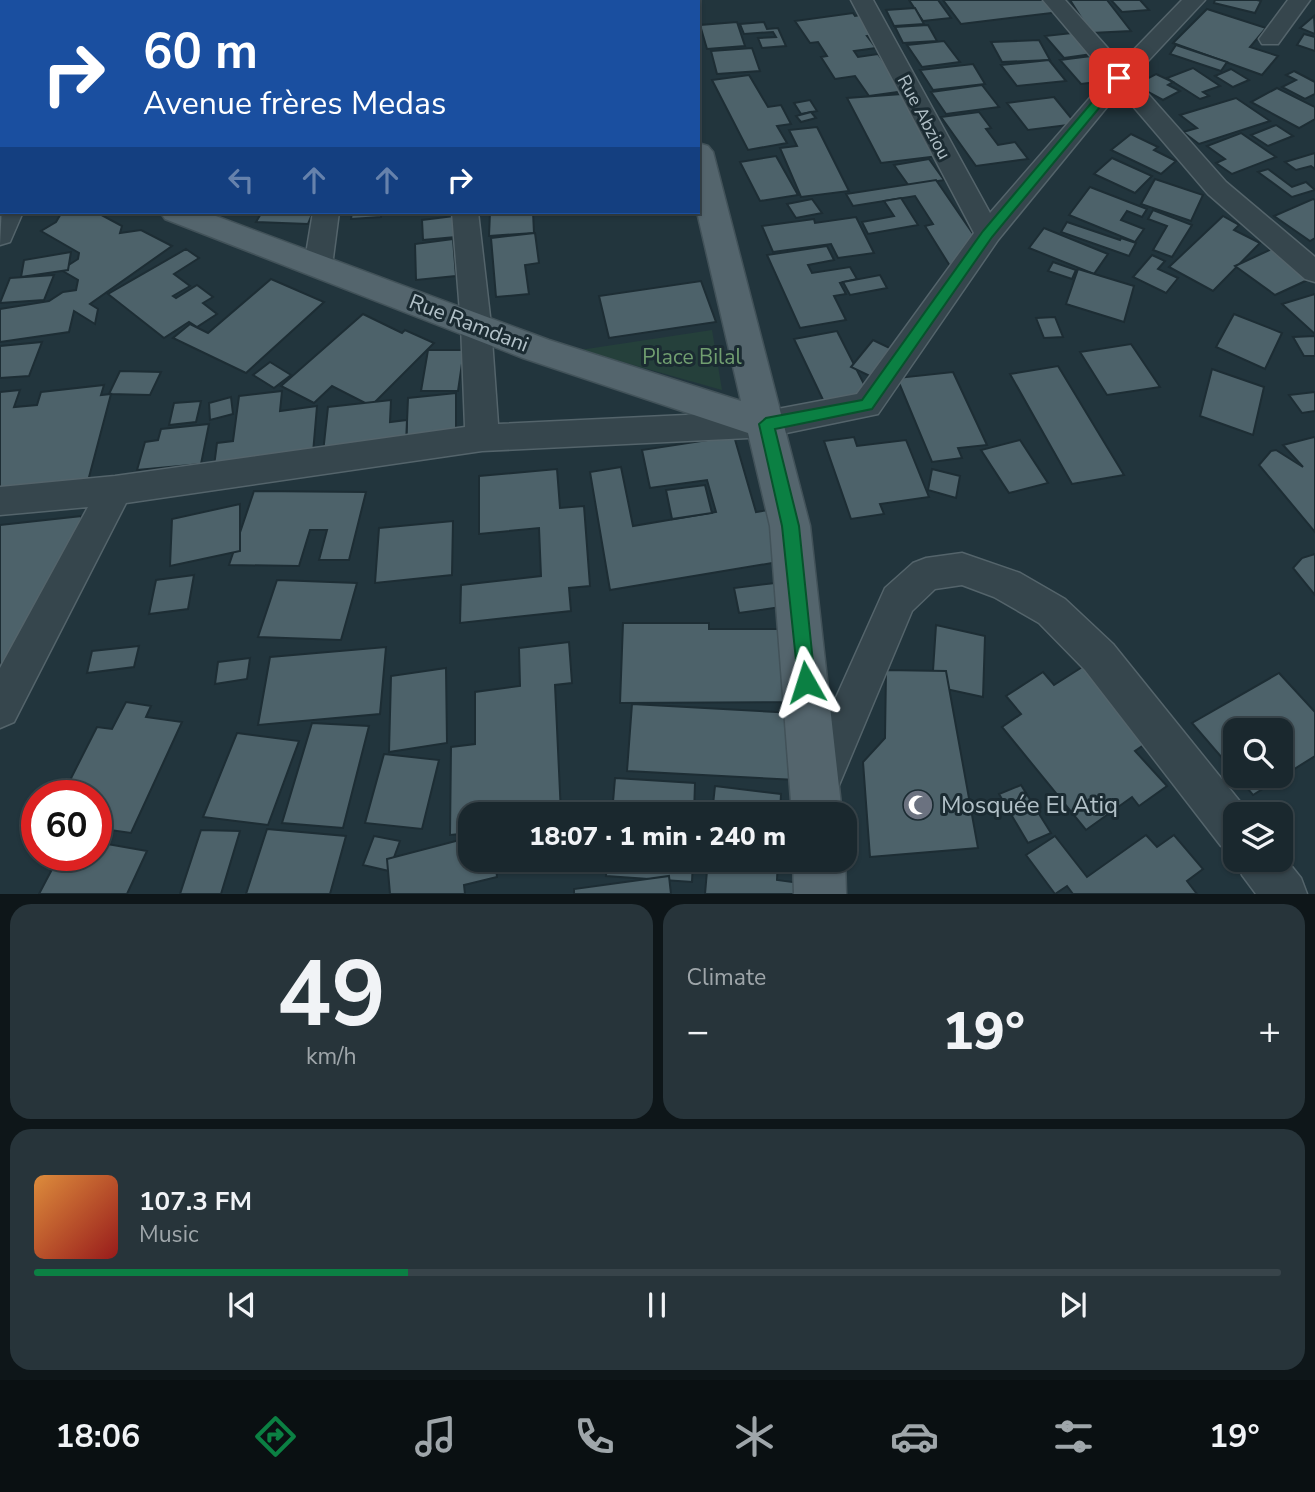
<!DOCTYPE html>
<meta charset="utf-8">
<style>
body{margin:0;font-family:"Nunito Sans",sans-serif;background:#27343a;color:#f1f3f6;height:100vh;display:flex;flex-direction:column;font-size:26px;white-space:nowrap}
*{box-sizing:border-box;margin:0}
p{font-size:23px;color:#9fa6aa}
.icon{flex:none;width:38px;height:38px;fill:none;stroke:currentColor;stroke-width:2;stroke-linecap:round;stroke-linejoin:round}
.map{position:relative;height:894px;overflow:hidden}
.side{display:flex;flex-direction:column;gap:10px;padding:10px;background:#0e1619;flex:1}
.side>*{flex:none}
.hud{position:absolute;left:0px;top:0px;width:700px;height:214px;box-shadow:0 2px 5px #0004,0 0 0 2px #38444a;background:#1a4fa0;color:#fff;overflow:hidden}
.fabs{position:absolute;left:1223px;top:718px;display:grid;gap:14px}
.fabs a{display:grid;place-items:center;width:70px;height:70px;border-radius:14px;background:#1a282e;box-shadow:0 2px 5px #0004,0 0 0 2px #38444a;font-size:35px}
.speed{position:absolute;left:21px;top:780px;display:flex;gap:14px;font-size:35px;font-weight:700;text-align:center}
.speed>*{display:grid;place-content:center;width:91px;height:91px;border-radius:50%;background:#1a282e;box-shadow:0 2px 5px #0004,0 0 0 2px #38444a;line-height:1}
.speed .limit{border:10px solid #d22;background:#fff;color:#111}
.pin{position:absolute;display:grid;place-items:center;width:60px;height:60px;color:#fff;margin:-30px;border-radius:14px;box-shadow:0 4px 10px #0006}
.me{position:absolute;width:77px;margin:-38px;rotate:354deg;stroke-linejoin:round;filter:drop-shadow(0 0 5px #0008)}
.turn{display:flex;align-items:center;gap:24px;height:147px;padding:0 28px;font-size:32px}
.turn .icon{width:91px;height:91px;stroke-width:2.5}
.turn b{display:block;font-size:49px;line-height:60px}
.lanes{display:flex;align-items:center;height:66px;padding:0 28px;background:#0003;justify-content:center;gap:35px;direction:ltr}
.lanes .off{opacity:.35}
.big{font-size:52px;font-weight:800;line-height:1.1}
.side .tile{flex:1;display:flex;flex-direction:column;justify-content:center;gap:10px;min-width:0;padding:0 24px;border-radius:21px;background:#27343a}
.side .dial{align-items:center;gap:0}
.dial b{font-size:91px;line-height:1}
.song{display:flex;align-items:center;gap:21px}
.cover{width:84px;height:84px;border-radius:10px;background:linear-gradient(135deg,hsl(30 70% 55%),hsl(0 70% 35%))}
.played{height:7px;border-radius:4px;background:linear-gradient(90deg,#0b8043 30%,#38444a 30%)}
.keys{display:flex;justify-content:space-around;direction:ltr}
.heat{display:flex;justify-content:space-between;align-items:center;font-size:38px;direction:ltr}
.side .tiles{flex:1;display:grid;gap:10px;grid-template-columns:1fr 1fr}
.tile:last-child{grid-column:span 2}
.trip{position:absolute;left:458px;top:802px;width:399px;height:70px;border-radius:21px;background:#1a282e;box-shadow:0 2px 5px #0004,0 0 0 2px #38444a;font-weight:800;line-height:70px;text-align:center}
.tab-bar{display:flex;height:112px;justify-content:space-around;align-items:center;background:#0a1012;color:#9fa6aa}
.tab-bar .icon{width:49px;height:49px}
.tab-bar .on{color:#0b8043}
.tab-bar b{font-size:32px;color:#f1f3f6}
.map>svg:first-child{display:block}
.green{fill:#25403b}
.building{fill:#4d626a;stroke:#1d2d34;stroke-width:2}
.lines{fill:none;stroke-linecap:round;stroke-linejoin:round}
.minor-casing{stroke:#54646b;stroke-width:3}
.major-casing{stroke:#425259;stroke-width:3}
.minor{fill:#36464d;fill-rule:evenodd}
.major{fill:#54656d;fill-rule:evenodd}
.route{fill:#0b8043;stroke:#07532c;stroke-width:2}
.labels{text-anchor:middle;stroke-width:6;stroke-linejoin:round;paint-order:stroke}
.far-street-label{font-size:18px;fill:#b2c1c8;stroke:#1b2b32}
.street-label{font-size:21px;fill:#b2c1c8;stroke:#1b2b32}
.park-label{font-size:21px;fill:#719f70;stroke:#1b2b32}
.near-poi-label{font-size:24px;fill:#b2c1c8;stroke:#1b2b32;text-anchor:start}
</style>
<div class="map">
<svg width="1315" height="894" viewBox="0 0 1315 894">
<rect width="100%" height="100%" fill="#22353d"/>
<path class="green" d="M712,330L722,390L580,350Z"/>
<g class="building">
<path d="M0,0H96L2,2L0,23Z"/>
<path d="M226,0H350L218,2Z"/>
<path d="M909,0H938L951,18L923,21Z"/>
<path d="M943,0H1049L1060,12L961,24Z"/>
<path d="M1070,0H1107L1131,31L1091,33Z"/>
<path d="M1111,0H1140L1149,10L1122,12Z"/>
<path d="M1215,0H1257L1261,1L1255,13L1214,3Z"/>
<path d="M915,8L924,24L894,26L886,10Z"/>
<path d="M1207,9L1266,28L1250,47L1278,56L1262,75L1173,43Z"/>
<path d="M853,13L855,16L866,14L882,34L867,36L876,48L854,51L858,57L878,54L905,91L869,96L855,76L835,79L821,57L827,56L818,42L810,43L795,21Z"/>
<path d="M1314,16L1315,34L1300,28Z"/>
<path d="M737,22L745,46L707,49L700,25Z"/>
<path d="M764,22L767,29L778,28L786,46L762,48L758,38L776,37L773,32L744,34L740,24Z"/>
<path d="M928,25L937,41L903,43L895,27Z"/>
<path d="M1072,33L1092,54L1064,58L1045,36Z"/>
<path d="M1304,34L1315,37V51L1297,45Z"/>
<path d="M1039,40L1050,60L1002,62L991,42Z"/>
<path d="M944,41L960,62L922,67L907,45Z"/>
<path d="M1176,45L1227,62L1221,71L1170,54Z"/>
<rect x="0" y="46" width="2" height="69"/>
<path d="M752,48L760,71L717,74L711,51Z"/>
<path d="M1091,56L1113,80L1081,84L1060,60Z"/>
<path d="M1049,60L1066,81L1017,86L1001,65Z"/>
<path d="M973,64L985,84L933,90L920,70Z"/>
<path d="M1193,68L1220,86L1203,92L1209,96L1200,99L1167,78Z"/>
<path d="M1231,69L1249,80L1233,87L1215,76Z"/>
<path d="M1294,71L1315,82V94L1305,99L1282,87L1296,80L1286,75Z"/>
<path d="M1156,74L1173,82L1168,85L1180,91L1163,100L1135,85Z"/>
<path d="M749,75L768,107L781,105L791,124L777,126L787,143L748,150L712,80Z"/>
<path d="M982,85L999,107L946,114L931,92Z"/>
<path d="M1277,88L1315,107V119L1299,128L1251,102Z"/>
<path d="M902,94L939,156L881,163L847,98Z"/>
<path d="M1054,97L1076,124L1028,130L1007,103Z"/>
<path d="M1236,98L1270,121L1199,144L1183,132L1197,128L1180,115Z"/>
<path d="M810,100L817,111L801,114L794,103Z"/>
<path d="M811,112L816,118L801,122L796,116Z"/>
<path d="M979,112L991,128L986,129L998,145L1015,142L1028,159L976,166L941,117Z"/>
<path d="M1276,125L1293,136L1268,146L1251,135Z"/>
<path d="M817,127L849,191L801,197L780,148L797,146L789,130Z"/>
<path d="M1241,133L1276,157L1232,174L1216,163L1225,159L1207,146Z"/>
<path d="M1131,134L1158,147L1154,150L1176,161L1161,174L1111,150Z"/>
<path d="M1315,153V169L1311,166L1296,170L1285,162Z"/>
<path d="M776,156L798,195L760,201L740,162Z"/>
<path d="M1112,158L1152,176L1135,193L1094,174Z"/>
<path d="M929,159L944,180L909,186L894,165Z"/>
<path d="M1268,169L1292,187L1306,182L1315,190L1292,197L1258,172Z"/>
<path d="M1155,179L1203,195L1191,221L1141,204Z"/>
<path d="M936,180L982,247L971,262L950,266L925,226L933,224L915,196L853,206L846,194Z"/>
<path d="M1090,187L1147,209L1142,217L1127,211L1121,220L1144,229L1135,242L1069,215Z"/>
<path d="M901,198L918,225L868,234L862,222L894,216L884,201Z"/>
<path d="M812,199L822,213L796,218L787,204Z"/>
<path d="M1313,199L1315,200V238L1310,241L1274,216Z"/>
<path d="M1153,210L1192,225L1172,257L1153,250L1167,226L1148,219Z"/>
<path d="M62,212H96L122,226L120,233L141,230L172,246L90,304L98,309L95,324L74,311L69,332L0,342V309L49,301L63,292L76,290L78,280L61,270L78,259L79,253L41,231L56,222Z"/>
<path d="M262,212H313L308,224L256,222Z"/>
<path d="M352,212H381V217L351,219Z"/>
<path d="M490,212H533L534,233L489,236Z"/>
<path d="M454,216L456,237L423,240L422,220Z"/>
<path d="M1223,216L1239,225L1234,230L1260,243L1213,291L1169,267Z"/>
<path d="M856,217L874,253L838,258L831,244L773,252L762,226L814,219L815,223Z"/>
<path d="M1067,222L1120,240L1121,238L1136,243L1129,256L1061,232Z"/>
<path d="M1044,228L1108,254L1094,274L1029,248Z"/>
<path d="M535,233L539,263L525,265L529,294L496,297L491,238Z"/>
<path d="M453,239L456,276L416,280L415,244Z"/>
<path d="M827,246L834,260L808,265L812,273L850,267L857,279L840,283L846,294L834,296L846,320L800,328L767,255Z"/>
<path d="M1274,248L1314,277L1275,295L1235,266Z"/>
<path d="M186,249L199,258L174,274L190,286L173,296L176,298L197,285L213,297L203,303L217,314L197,327L189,322L164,338L108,294Z"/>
<path d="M71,252L68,270L21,277L24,260Z"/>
<path d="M1152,255L1165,261L1158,269L1178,278L1166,293L1133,277Z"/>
<path d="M1053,262L1076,270L1072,279L1048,271Z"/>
<path d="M1078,269L1134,286L1124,322L1066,304Z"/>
<path d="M54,275L44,300L0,303L10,278Z"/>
<path d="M880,275L887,288L850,295L843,282Z"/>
<path d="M271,279L324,302L246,373L173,338L190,324L208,333Z"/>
<path d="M701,281L716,322L609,338L599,296Z"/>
<path d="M1315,294V334L1282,304Z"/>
<path d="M363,314L402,333L405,330L434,343L371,406L332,386L314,403L281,386Z"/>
<path d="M1234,314L1282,333L1265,369L1216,347Z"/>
<path d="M1055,317L1063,337L1044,338L1036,318Z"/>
<path d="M837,331L869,394L825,404L794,339Z"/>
<path d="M1315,336V356H1304L1293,337Z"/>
<path d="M873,340L896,351L874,378L851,367Z"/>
<path d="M42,342L29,376L0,378V346Z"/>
<path d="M1131,344L1160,387L1107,395L1080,352Z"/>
<path d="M428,350H464L458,391H421Z"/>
<path d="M270,362L291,375L274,388L253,375Z"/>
<path d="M1058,366L1124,475L1072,484L1010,374Z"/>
<path d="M1212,369L1264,387L1253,435L1200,416Z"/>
<path d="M120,371L161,372L150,395L109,394Z"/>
<path d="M953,372L987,445L958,448L962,458L932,462L897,378Z"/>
<path d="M104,385L101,395L111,394L88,481L0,492V392L20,390L14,407L37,405L41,392Z"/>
<path d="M282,391L280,411L317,406L313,453L214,466L217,443L233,441L239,396Z"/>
<path d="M1315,392V411L1302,413L1289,395Z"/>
<path d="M456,393V441L406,446L408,398Z"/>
<path d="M231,397L233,414L210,420L209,403Z"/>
<path d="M391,400L390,422L407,420L406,444L323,453L328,407Z"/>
<path d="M201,401L196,422L169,425L174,403Z"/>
<path d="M209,424L201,464L137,470L145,442L158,440L161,429Z"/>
<path d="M734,436L756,512L774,509L790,560L610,590L590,472L621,467L633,526L716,512L707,480L650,488L642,450Z"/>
<path d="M854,437L857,446L906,440L929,497L880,504L884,514L851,519L824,441Z"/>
<path d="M1314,437H1315V532L1259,465L1271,451L1276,450L1303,467L1283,445Z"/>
<path d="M1020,440L1048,483L1009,493L981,450Z"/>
<path d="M557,469L560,508L584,506L590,586L569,588L571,611L460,623L461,585L541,576L539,528L479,534V476Z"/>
<path d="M932,469L960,476L956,498L928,490Z"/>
<path d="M705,485L712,513L672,519L666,490Z"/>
<path d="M254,491L366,492L349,560H319L327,530H310L299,566L229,565Z"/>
<path d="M240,504V551L170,566L172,519Z"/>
<path d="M82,516L59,594L0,693V525Z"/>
<path d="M453,521L452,575L375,583L379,528Z"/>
<path d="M1315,554V595L1293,568L1302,558Z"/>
<path d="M194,575L188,609L149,614L156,580Z"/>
<path d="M277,580L357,583L341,640L258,637Z"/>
<path d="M775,583L781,607L739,613L734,588Z"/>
<path d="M623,623H709V629H789L795,702L620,703Z"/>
<path d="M936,625L985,636L983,697L932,686Z"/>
<path d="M569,642L572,683L555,685L561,814H471V833L450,835L451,747L475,744V692L520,686L519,648Z"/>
<path d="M139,646L134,667L87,673L92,651Z"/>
<path d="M386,647L380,714L258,725L270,657Z"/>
<path d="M250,658L247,679L215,684L218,662Z"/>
<path d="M1087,664L1154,738L1135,751L1167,786L1139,806L1132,797L1086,830L1002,727L1021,714L1006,696L1043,672L1054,685Z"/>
<path d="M446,668L447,743L389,752L391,676Z"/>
<path d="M886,670L946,671L978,848L870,857L863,762L885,738Z"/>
<path d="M1279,673L1315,712V756L1253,795L1236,775H1281V730H1236V774L1192,723Z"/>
<path d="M126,702L151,706L146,717L182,722L131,833L96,828V796H62L97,727L112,729Z"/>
<path d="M632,704L795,713L797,780L627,771Z"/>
<path d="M312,723L369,726L343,828L282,823Z"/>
<path d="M237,733L299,741L268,825L203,817Z"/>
<path d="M384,754L439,760L422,829L365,823Z"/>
<path d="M615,778L695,783L694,814H612Z"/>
<path d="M1021,785L1051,833L1028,843L999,794Z"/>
<path d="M715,786L781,794L780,814H712Z"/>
<path d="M267,829L346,836L330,894H246Z"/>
<path d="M201,830L240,831L221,894H180Z"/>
<path d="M1146,835L1157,847L1174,835L1203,869L1187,881L1197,894H1073L1067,886L1055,894L1026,855L1055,836L1087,877Z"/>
<path d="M374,836L400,841L389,871L363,865Z"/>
<path d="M471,837V859H495L497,877L464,885L465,894H390L387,859Z"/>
<path d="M96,842L147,851L127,894H39L59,856H96Z"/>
<path d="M607,859H693L692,882L606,876Z"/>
<path d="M708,859H778L777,880L800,883L799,894H705Z"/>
<path d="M669,876L671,894H574V889Z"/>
</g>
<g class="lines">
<g class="minor-casing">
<g id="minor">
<rect x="98" y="0" width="22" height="2"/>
<rect x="347" y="0" width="22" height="2"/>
<rect x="449" y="0" width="22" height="2"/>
<path d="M506,0H549L505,2Z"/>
<path d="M851,0H873L990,213L1108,77L1043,0H1065L1121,63L1182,0H1205L1133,77L1226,182L1315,257V282L1305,279L1208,194L1120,91L998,240L878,414L767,437L482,451L126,503L14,722L0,728V668L88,507L0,515V487L115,476L465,427L461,325L452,212H478L491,325L498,424L767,411L857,394L974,233Z"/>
<path d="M1288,0H1310L1278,44H1262L1259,39Z"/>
<rect x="0" y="27" width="2" height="14"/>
<path d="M2,206V212H23L10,242L0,245Z"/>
<path d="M313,212H339L332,266L328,273L318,276L308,273L304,266Z"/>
<path d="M962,553L1020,573L1065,599L1113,644L1250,814H1236V853L1221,846L1085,670L1039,623L994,597L962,585L935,589L912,611L832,802L817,808L802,802L796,787L885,588L913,563L926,558Z"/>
<path d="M1281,853L1301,878L1307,894H1256L1242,875L1236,859H1281Z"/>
</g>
</g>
<g class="major-casing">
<g id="major">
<path d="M648,0H672L673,2H649Z"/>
<rect x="0" y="137" width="2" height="18"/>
<path d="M698,143L708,146L713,152L810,526L842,814H792L770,526L748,433L523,358L165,219L160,212H205L549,340L741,401L697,212Z"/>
<path d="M793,859H845L846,894H794Z"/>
</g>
</g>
<use href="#minor" class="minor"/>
<use href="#major" class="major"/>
</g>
<path class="route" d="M1115,75L1124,78L992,237L872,409L775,429L799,526L815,682L813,689L806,691L799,689L782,526L759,424L766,418L862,400L983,231Z"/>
<defs>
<g id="mosque-disc" transform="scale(1.575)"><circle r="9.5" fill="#6b7280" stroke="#1b2b32"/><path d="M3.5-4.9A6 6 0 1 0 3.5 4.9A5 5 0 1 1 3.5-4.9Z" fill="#fff"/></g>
</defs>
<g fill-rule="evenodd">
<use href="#mosque-disc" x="918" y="805"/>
</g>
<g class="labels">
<g class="far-street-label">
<text transform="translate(924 117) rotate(62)" y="6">Rue Abziou</text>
</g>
<g class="street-label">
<text transform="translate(469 323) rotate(21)" y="7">Rue Ramdani</text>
</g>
<g class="park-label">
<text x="692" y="364">Place Bilal</text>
</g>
<g class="near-poi-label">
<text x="941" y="813">Mosquée El Atiq</text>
</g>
</g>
</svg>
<div class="fabs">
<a><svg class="icon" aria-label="search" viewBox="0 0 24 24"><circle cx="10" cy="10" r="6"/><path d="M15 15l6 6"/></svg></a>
<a><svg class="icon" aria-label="layers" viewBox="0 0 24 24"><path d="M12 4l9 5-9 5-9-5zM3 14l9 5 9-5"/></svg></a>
</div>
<div class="speed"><div class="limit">60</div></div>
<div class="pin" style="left:1119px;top:78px;background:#d93025"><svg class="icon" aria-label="arrive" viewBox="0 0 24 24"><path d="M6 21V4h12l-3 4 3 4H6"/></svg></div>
<svg class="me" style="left:806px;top:682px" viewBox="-20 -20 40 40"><path d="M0-17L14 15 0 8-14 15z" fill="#0b8043" stroke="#fff" stroke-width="4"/></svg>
<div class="trip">18:07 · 1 min · 240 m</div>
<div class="hud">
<div class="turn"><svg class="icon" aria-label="right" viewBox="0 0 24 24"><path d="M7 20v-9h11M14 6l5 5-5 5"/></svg><div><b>60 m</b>Avenue frères Medas</div></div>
<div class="lanes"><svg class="icon off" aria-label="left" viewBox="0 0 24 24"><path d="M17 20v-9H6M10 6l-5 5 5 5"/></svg><svg class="icon off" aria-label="ahead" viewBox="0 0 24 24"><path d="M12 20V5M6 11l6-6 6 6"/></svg><svg class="icon off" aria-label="ahead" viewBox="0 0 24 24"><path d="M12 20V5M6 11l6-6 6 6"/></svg><svg class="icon" aria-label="right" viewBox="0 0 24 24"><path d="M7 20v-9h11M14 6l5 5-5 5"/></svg></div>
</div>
</div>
<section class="side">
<div class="tiles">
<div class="tile dial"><b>49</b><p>km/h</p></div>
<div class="tile"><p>Climate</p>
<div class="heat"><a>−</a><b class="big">19°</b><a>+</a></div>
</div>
<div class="tile">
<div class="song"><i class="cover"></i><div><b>107.3 FM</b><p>Music</p></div></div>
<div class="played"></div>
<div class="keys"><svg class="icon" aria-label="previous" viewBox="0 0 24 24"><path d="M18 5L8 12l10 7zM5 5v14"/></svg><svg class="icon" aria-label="pause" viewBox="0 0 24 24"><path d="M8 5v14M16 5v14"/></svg><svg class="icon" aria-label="next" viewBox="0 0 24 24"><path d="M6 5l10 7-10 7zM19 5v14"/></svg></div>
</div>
</div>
</section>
<nav class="tab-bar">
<b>18:06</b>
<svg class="icon on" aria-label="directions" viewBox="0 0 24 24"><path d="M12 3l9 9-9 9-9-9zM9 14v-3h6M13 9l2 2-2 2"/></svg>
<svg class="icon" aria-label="music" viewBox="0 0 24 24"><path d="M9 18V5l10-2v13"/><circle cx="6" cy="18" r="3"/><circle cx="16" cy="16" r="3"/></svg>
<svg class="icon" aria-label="phone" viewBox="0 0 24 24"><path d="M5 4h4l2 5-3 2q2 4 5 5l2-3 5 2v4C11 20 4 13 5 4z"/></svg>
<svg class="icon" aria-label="climate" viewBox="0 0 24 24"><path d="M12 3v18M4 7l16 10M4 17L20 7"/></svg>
<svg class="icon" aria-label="car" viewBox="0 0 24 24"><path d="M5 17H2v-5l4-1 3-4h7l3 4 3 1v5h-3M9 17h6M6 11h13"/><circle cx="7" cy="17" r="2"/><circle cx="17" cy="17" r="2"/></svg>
<svg class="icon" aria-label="filters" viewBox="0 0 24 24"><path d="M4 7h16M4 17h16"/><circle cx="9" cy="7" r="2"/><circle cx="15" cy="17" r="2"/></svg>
<b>19°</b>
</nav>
